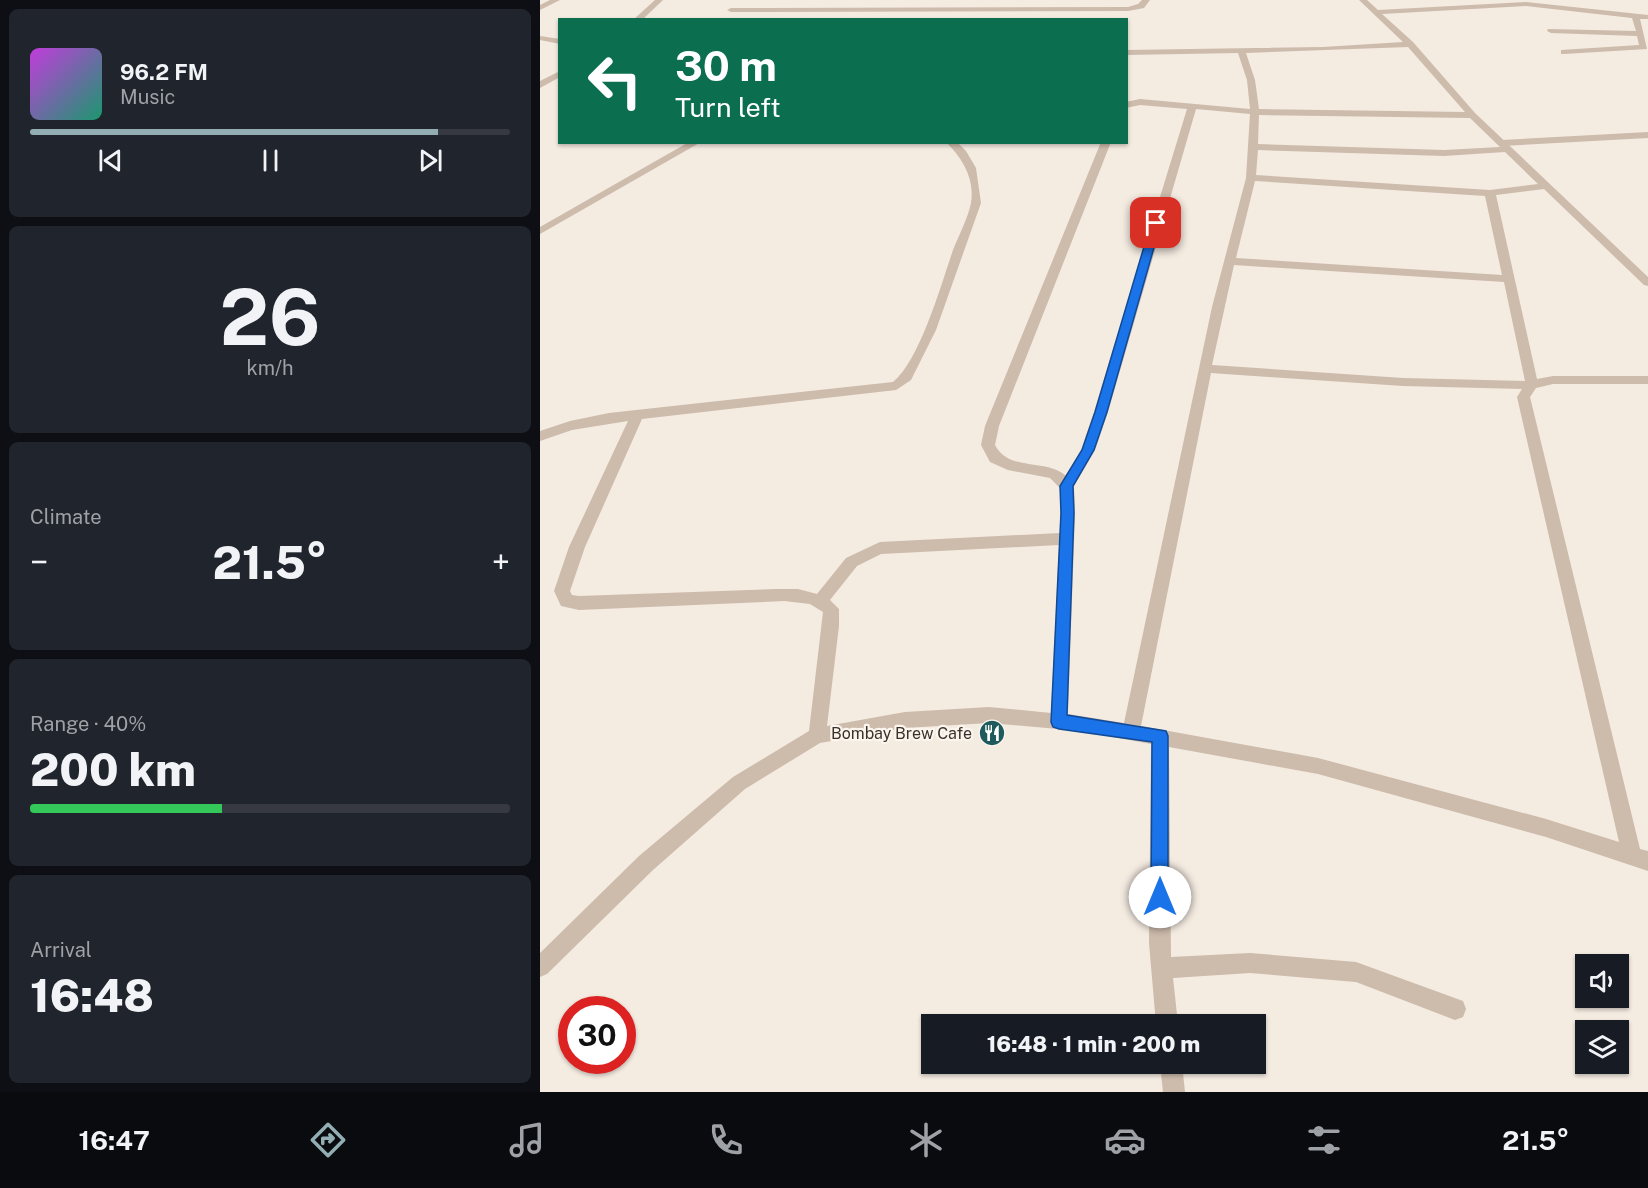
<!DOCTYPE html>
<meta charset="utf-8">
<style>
body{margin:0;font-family:"Public Sans",sans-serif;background:#20242c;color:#f1f3f6;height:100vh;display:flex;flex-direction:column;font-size:22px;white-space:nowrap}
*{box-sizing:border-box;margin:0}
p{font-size:20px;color:#9ea1a6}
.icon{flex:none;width:33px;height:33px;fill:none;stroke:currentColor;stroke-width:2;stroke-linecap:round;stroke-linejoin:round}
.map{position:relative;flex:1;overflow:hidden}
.side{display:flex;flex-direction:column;gap:9px;padding:9px;background:#0d0f14;width:540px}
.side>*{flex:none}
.hud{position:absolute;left:18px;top:18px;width:570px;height:126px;border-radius:0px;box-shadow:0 2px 4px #0004;background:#0b6e4f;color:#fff;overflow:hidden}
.fabs{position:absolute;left:1035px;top:954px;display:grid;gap:12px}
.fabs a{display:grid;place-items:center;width:54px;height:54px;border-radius:0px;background:#171b24;box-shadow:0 2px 4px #0004;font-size:30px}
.speed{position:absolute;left:18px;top:996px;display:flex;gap:12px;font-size:30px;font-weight:700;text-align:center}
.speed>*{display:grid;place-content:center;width:78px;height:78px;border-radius:50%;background:#171b24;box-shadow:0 2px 4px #0004;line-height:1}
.speed .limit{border:9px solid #d22;background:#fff;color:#111}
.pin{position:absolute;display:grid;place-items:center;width:51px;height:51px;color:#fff;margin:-26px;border-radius:12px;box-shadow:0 3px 9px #0006}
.me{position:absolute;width:66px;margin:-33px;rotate:0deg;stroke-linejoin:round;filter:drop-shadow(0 0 4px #0008)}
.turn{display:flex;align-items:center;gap:21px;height:126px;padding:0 18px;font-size:27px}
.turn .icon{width:78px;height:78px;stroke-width:2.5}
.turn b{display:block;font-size:42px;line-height:51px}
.big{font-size:45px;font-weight:800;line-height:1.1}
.side .widget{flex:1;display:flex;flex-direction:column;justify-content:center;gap:9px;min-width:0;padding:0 21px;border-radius:9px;background:#20242c}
.side .dial{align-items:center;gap:0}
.dial b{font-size:78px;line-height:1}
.song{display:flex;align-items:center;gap:18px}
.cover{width:72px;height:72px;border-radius:9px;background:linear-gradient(135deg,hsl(290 70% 55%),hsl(160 70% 35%))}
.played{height:6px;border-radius:3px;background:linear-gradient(90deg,#92aeb2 85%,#363941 85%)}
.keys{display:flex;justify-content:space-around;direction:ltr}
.heat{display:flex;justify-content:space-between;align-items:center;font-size:33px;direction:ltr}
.charge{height:9px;border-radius:4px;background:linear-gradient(90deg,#34c759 40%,#363941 0)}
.trip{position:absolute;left:381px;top:1014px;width:345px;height:60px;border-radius:0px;background:#171b24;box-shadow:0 2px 4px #0004;font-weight:800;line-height:60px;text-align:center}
.menu{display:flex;height:96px;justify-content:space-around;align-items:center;background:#090b0e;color:#9ea1a6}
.menu .icon{width:42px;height:42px}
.menu .active{color:#92aeb2}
.menu b{font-size:27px;color:#f1f3f6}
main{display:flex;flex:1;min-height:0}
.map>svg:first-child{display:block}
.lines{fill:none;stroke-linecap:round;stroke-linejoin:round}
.lane{fill:#cdbbac;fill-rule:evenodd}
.street{fill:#cdbbac;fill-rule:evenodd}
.route{fill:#1a73e8;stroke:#114b97;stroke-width:1.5}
.labels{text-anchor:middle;stroke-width:4.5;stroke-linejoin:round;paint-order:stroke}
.poi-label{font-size:16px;fill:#3b302b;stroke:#fbf5ee;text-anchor:end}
</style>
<main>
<section class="side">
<div class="widget">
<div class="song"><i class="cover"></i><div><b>96.2 FM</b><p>Music</p></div></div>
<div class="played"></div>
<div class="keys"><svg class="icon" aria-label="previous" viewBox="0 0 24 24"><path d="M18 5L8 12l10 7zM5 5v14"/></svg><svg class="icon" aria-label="pause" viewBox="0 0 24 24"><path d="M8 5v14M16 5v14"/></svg><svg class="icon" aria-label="next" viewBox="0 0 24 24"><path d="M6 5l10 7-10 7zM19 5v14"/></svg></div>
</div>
<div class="widget dial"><b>26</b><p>km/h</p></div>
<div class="widget"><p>Climate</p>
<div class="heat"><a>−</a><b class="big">21.5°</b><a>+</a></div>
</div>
<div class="widget"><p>Range · 40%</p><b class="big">200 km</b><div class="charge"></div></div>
<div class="widget"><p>Arrival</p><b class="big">16:48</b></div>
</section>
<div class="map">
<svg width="1108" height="1092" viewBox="0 0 1108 1092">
<rect width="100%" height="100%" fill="#f4ebe1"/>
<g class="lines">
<path class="lane" d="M1108,132V138L962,146L957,143L962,140Z"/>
<g class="street">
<path d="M10,0H20L0,10V5Z"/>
<path d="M115,0H123L102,20H93Z"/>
<path d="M602,0H610L604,8L588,11L191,12L187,10L191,8L588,7L598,4Z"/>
<path d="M819,0H827L838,10L986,2L1108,15V19H1100L1107,49L1024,54H1021V50L1099,45L1097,36L1011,33L1007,31L1008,29L1096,31L1092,18L986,6L842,14L873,42L935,113L1108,277V286L1104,285L1004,189L956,195L997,379L1013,376H1108V384H1013L996,388L990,397L1100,849L1108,851V871L1006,837L778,774L629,747L631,957L710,953L816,962L923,1001L926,1009L923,1017L915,1020L816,982L710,973L633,978L638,1024H616L609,943L611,744L540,731L449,723L365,728L280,743L205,789L113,870L7,974L0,977V953L99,856L193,777L269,731L283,612L270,604L244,601L39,610L21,606L14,591L29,547L88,421L32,430L0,441V431L30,421L69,413L353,382C380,360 401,285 413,250C419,235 428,218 431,203C435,178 422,158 406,142H417L426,151L436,168L441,203L396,330L371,380L356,390L102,419L45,547L30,591L32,595L39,596L236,589H258L277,594L306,558L340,542L520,533V488L510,478L468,470L450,462L441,445L445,426L561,142H571L459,426L455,445C469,472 505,458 526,476L541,450L554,412L647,109L600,105L586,108V102L600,99L710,109L707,80L698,53L586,55V50L783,47L863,42ZM868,47L925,112L719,109L715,80L706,53ZM656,109L710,114L706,178L672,307L584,723L528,714L535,513L534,486L555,450L568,412ZM719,115L930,118L960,147L904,150L718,144ZM718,150L904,156L965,152L998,184L950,190L716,175ZM715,181L945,196L962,275L696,258ZM694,265L964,282L985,381L863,378L672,365ZM671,373L863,386L982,389L977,397L1079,842L1006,819L778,758L601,726ZM519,545L511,713L449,707L365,712L287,726L299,626V609L290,600L317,566L341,554Z"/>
<path d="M0,36L20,39V44L0,40Z"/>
<path d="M20,71V77L0,88V81Z"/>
<path d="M149,142H161L0,234V227Z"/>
<path d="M620,1064H642L645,1092H623Z"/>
</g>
</g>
<path class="route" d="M616,220L621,223L567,412L554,450L533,486L534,513L527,715L626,731L628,736V897L626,904L620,906L613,904L611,897L612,742L519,729L513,727L511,722L521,513L520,486L542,450L555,412L611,223Z"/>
<defs>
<g id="restaurant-disc" transform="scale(1.35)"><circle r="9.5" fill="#1f5a5e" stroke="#fbf5ee"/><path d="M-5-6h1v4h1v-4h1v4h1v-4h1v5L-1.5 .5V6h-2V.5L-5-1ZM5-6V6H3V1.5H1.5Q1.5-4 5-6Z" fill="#fff"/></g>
</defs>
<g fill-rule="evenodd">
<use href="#restaurant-disc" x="452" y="733"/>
</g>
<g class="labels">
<g class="poi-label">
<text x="432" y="739">Bombay Brew Cafe</text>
</g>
</g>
</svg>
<div class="fabs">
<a><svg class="icon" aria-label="sound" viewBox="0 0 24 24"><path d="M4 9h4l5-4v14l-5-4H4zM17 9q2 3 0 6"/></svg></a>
<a><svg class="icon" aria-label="layers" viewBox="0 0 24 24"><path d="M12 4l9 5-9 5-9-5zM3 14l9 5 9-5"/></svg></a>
</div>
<div class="speed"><div class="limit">30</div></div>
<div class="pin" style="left:616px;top:223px;background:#d93025"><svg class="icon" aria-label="arrive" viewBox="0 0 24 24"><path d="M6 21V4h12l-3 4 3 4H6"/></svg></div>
<svg class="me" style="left:620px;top:897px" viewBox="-20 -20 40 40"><circle r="19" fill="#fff"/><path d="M0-13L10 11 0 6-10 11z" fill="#1a73e8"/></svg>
<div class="trip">16:48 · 1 min · 200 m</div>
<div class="hud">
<div class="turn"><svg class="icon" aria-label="left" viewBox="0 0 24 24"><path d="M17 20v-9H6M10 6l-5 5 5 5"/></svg><div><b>30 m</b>Turn left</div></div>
</div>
</div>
</main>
<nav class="menu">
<b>16:47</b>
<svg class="icon active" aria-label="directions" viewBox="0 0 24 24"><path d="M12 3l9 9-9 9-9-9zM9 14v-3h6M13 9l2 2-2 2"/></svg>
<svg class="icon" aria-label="music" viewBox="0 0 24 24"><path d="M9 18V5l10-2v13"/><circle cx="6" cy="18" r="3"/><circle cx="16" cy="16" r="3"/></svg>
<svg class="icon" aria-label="phone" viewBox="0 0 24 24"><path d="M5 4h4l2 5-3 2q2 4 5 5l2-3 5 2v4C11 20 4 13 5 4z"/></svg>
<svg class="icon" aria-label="climate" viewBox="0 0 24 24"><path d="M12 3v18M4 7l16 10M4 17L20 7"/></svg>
<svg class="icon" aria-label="car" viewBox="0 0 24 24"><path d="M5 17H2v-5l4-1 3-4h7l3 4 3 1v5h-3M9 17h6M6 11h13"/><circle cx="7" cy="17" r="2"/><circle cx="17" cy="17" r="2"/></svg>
<svg class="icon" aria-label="filters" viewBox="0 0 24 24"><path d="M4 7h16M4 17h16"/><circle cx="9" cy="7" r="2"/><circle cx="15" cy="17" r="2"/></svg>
<b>21.5°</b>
</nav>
